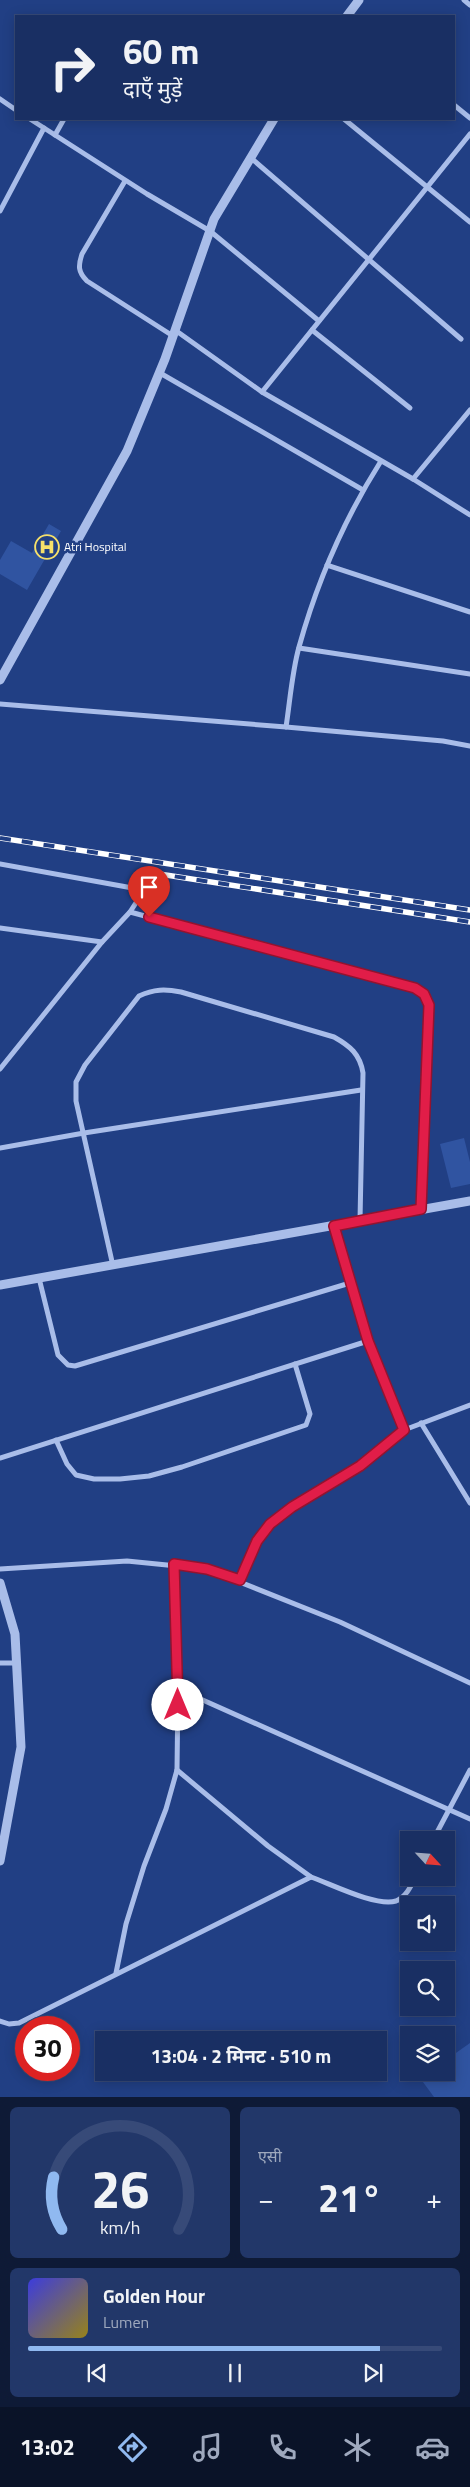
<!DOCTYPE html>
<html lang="hi">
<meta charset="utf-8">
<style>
body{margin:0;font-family:"Titillium Web","Noto Sans Devanagari",sans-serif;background:#223769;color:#f1f3f6;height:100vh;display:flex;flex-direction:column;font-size:19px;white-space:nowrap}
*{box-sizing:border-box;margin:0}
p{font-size:16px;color:#9fa9be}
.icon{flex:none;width:28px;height:28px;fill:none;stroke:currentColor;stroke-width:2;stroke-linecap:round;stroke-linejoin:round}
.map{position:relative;height:2097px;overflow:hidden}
.drawer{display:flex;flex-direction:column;gap:10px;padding:10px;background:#0e1a36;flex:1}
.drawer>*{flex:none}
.top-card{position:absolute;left:15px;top:15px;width:440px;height:105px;border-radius:0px;box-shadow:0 2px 12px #0003,0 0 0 1px #374a78;background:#192f63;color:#f1f3f6;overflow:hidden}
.needle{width:32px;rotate:116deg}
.tools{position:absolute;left:400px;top:1831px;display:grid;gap:10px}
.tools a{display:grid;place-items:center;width:55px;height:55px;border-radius:0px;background:#192f63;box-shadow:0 2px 12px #0003,0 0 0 1px #374a78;font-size:25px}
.speed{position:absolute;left:15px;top:2016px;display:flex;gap:10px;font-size:25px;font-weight:700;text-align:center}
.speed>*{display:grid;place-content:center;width:65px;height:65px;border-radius:50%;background:#192f63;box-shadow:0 2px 12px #0003,0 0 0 1px #374a78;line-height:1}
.speed .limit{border:8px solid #d22;background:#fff;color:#111}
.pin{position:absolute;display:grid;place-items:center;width:42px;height:42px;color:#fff;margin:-51px -21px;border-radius:50% 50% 50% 0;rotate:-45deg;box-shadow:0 0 5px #0007}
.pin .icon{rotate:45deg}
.me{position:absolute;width:55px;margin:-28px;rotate:0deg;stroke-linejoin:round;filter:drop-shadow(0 0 4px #0008)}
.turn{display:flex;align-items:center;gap:18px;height:105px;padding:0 25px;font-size:22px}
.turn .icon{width:65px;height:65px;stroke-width:2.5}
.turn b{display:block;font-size:35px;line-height:42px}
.big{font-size:38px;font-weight:700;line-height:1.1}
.drawer .widget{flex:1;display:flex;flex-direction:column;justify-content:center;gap:8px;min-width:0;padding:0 18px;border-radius:8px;background:#223769}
.drawer .dial{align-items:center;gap:0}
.dial svg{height:130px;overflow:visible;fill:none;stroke:#374a78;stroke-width:7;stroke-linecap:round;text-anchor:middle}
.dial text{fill:#f1f3f6;stroke:none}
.song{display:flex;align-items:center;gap:15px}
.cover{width:60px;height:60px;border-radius:8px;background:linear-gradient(135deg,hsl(240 70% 55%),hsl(50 70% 35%))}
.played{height:5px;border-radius:2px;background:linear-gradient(90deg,#90b9f0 85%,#374a78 85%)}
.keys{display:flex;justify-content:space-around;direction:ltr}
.heat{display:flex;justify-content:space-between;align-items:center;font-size:28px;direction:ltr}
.drawer .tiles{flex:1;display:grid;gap:10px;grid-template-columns:1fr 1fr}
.widget:last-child{grid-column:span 2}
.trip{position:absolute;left:95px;top:2031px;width:292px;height:50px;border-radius:0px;background:#192f63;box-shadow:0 2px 12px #0003,0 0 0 1px #374a78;font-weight:700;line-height:50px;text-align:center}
.dock{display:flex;height:80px;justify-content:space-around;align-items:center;background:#0a1328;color:#9fa9be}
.dock .icon{width:35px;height:35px}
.dock .current{color:#90b9f0}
.dock b{font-size:22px;color:#f1f3f6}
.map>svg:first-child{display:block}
.building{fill:#3054a1}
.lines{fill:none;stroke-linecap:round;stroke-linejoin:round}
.minor{stroke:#a9bde9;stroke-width:5}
.tertiary{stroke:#a9bde9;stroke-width:9}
.rail-casing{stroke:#fff;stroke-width:5.5}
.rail{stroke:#213f84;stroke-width:4;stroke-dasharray:11;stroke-linecap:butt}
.route-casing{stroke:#92132f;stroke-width:12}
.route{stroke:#e11d48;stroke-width:9}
.labels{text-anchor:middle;stroke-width:5;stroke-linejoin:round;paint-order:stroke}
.poi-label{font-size:12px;fill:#fff;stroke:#213f84;text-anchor:start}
</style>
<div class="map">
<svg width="470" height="2097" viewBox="0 0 470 2097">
<rect width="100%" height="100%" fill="#213f84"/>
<g class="building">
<path d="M49,524L61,531L27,590L0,574V560L11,541L32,553Z"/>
<path d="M464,1138L470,1162V1184L451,1188L440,1144Z"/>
<path d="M470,2043V2097H434L420,2078L428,2072H446V2060Z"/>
</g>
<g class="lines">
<g class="minor">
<path d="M464,0L470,5"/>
<path d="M0,99L16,110"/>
<path d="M454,105L470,118"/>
<path d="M30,119L147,194L210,231L319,321"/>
<path d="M344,119L470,222"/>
<path d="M55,135L64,119"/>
<path d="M251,158L461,339"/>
<path d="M125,181L82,254C78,266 78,272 87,281L173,336"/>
<path d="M0,211L44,128"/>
<path d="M175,330L262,392L413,479L470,515"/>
<path d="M312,330L410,408"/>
<path d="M160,373L363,490"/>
<path d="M262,392L470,134"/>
<path d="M413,479L470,410"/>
<path d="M327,565L470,612"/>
<path d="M299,648L470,674"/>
<path d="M0,704L286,727L443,741L470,746"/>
<path d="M286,727C290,701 292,672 299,647C317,582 345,518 381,461"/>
<path d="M0,864L138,889L141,895L130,912"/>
<path d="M0,928L102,942"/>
<path d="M0,1069L102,942L130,912L415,988L424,994L429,1005L421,1209"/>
<path d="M0,1148L84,1133L361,1090"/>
<path d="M334,1226L368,1341L404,1430"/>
<path d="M113,1266L76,1101V1082L85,1065L139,996C154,989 165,989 181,992L334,1037C350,1046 360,1054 363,1073L360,1220"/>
<path d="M39,1278L58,1355L68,1365L75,1366L350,1283"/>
<path d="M421,1423L470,1503"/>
<path d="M56,1440L67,1464L76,1475L94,1479H120L149,1476L182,1467L306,1425L310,1414L295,1364"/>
<path d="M0,1458L368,1341"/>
<path d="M0,1569L127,1561L207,1569L340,1622L470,1683"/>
<path d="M240,1581L257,1541L270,1524L292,1507L360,1466L404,1430L470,1405"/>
<path d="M0,1663H16"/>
<path d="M178,1689L470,1819"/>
<path d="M177,1770L268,1846L311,1877"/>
<path d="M433,1840L470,1770"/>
<path d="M116,1973L126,1924L144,1866L166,1809L177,1770L178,1689L174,1564"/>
<path d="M0,2021L9,2024L19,2023L311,1877C331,1884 376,1907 396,1901C406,1897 411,1886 415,1878"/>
</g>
<g class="tertiary">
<path d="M347,16L359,0"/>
<path d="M0,680L127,451L165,359L214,219L274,119"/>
<path d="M0,1285L470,1201"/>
<path d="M0,1583L15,1634L21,1747L0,1861"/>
</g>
<g class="rail-casing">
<g id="rail">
<path d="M0,838L470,910"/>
<path d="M153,873L470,922"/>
</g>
</g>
<use href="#rail" class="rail"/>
</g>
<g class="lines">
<g class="route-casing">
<path id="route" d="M149,917L415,988L424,994L429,1005L421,1209L334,1226L368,1341L404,1430L360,1466L292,1507L270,1524L257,1541L240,1580L207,1569L174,1564L178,1705"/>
</g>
<use href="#route" class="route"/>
</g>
<defs>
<g id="hospital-ring" transform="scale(1.25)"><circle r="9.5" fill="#213f84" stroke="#f6e06a" stroke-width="1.5"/><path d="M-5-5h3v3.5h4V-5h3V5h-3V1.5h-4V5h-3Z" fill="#f6e06a"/></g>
</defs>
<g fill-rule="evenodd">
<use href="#hospital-ring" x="47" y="547"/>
</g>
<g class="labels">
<g class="poi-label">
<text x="64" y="551">Atri Hospital</text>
</g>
</g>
</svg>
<div class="tools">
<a><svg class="needle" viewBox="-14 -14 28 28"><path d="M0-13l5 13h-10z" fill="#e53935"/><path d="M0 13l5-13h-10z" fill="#9fa9be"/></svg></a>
<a><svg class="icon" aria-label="sound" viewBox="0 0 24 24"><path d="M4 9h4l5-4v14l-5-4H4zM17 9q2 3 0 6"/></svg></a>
<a><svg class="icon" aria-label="search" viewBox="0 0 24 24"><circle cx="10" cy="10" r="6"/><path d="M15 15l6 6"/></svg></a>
<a><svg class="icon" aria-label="layers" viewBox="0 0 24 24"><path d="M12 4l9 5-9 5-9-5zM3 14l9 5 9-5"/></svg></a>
</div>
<div class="speed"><div class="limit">30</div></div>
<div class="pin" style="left:149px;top:917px;background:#d93025"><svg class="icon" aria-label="arrive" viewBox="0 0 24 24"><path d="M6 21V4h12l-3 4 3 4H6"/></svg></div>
<svg class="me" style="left:178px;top:1705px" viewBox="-20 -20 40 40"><circle r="19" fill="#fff"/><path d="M0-13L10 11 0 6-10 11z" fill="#e11d48"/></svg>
<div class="trip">13:04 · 2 मिनट · 510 m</div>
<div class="top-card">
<div class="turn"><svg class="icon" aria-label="right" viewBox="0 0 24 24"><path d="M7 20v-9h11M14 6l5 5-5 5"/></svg><div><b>60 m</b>दाएँ मुड़ें</div></div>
</div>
</div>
<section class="drawer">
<div class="tiles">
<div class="widget dial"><svg viewBox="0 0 100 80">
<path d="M14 69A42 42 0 1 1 86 69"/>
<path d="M14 69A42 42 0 0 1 9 37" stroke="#90b9f0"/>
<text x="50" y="56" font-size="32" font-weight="700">26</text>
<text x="50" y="72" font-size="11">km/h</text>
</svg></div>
<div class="widget"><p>एसी</p>
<div class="heat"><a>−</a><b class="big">21°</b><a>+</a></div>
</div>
<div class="widget">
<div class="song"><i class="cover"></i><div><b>Golden Hour</b><p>Lumen</p></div></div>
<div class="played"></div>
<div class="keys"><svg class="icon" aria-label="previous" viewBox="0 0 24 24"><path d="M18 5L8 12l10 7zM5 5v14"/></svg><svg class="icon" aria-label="pause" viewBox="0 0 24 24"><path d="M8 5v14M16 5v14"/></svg><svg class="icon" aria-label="next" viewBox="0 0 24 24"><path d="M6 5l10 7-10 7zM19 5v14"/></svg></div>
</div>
</div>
</section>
<nav class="dock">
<b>13:02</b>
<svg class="icon current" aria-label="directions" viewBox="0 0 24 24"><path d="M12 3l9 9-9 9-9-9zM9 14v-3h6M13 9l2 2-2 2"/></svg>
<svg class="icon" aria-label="music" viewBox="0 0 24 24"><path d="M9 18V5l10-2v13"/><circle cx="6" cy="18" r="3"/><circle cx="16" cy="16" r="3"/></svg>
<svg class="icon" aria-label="phone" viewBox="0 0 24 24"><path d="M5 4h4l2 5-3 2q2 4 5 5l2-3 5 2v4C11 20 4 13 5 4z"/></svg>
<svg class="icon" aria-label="climate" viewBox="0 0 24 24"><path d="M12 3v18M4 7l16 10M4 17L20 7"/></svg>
<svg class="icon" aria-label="car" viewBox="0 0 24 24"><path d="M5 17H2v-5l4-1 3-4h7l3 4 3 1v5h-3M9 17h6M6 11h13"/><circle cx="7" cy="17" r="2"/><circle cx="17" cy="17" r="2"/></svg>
</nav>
